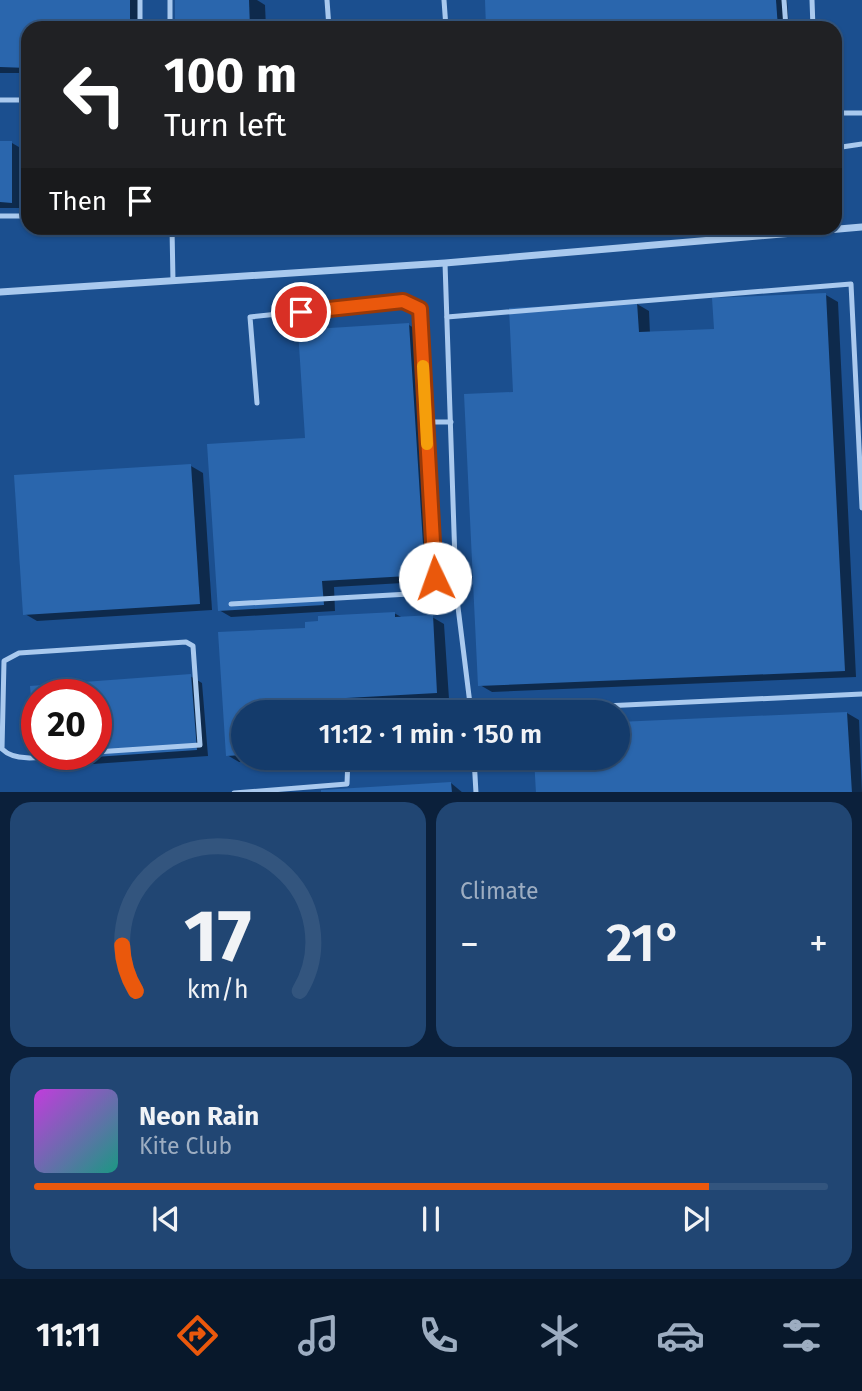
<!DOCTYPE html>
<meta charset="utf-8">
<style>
body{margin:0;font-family:"Fira Sans",sans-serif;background:#214673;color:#f1f3f6;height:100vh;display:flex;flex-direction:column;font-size:26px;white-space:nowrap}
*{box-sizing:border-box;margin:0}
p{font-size:23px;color:#9dadc1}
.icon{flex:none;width:38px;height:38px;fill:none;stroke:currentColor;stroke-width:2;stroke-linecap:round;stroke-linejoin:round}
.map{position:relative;height:792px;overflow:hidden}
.panel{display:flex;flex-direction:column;gap:10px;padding:10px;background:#0b203b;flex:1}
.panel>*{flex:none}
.top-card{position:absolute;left:21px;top:21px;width:821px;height:214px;border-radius:21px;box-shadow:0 2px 5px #0004,0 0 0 2px #33557e;background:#202124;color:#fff;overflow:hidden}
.speed{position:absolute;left:21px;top:679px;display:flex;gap:14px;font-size:35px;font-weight:700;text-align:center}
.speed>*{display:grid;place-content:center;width:91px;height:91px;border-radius:50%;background:#143b6b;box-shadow:0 2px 5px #0004,0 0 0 2px #33557e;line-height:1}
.speed .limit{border:10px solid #d22;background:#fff;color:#111}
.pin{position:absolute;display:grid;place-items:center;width:60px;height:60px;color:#fff;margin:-30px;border:4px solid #fff;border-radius:50%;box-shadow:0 2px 7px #0007}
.me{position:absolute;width:77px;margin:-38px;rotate:357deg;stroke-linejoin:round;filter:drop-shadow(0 0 5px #0008)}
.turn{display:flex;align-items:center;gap:24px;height:147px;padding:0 28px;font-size:32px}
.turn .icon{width:91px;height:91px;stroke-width:2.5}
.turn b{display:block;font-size:49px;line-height:60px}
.then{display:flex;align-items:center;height:66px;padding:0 28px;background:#0003;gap:14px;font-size:26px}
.big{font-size:52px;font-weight:600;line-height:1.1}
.panel .card{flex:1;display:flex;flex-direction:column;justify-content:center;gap:10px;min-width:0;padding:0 24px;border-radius:21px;background:#214673}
.panel .dial{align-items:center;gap:0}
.dial svg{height:182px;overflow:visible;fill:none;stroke:#33557e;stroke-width:7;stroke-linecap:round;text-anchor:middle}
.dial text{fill:#f1f3f6;stroke:none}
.song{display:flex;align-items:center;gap:21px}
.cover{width:84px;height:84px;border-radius:10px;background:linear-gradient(135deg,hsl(290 70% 55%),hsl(170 70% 35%))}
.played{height:7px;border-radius:4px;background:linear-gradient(90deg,#ea580c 85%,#33557e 85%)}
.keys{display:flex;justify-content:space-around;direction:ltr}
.heat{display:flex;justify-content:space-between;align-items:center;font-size:38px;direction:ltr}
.panel .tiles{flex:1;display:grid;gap:10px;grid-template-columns:1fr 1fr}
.card:last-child{grid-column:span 2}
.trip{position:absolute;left:231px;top:700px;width:399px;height:70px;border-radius:35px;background:#143b6b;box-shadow:0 2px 5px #0004,0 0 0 2px #33557e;font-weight:600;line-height:70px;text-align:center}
.menu{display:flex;height:112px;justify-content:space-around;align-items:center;background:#08182b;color:#9dadc1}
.menu .icon{width:49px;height:49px}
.menu .on{color:#ea580c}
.menu b{font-size:32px;color:#f1f3f6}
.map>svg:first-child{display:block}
.shadow{fill:#0007}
.building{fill:#2a66ad}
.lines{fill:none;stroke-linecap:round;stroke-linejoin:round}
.service{stroke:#a9c9ee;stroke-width:5}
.minor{stroke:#a9c9ee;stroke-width:7}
.route-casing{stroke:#983908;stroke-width:18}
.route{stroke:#ea580c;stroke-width:12}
.slow{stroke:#f59e0b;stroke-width:12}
</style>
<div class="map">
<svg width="862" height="793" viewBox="0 0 862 793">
<rect width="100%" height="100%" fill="#1b4f8f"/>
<g class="shadow">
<path d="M0,0H142V28H28V73H0Z"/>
<path d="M177,0H257L265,5L266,28H177Z"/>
<path d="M486,0H787L789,28H488Z"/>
<path d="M0,143H12L24,150L23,208H0Z"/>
<path d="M826,295L838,302L856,677L492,692L480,685L515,393L637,304L649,311L650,334L715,331Z"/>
<path d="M409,325L421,332L437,581L334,587L335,611L231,617L219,610L307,440Z"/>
<path d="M191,466L203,473L212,610L37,621L25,614Z"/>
<path d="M394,613L403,618L432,617L444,624L449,699L322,706V712H243V758H325L239,762L227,755L220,634L307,630Z"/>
<path d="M190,676L202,683L208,756L50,767L37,760L96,754V695H37V751L32,687Z"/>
<path d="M847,713L859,720L862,793H537L535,758H618V724Z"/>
<path d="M451,783L463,793H317Z"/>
</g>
<g class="building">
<path d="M0,0H130V28H28V68L0,67Z"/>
<path d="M175,0H249L250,28H175Z"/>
<path d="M485,0H776L778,28H486Z"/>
<path d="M0,141H12V203L0,202Z"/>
<path d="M826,293L845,671L478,686L464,394L513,392L509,308L637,302L639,332L714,329L712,298Z"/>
<path d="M409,323L425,575L322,581L324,605L218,611L207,444L305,438L298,330Z"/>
<path d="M191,464L200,604L23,615L14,475Z"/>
<path d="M395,612V617L433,615L437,693L310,700L311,712H243V755L226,756L218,632L305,628V622L318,621V616Z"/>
<path d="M191,674L197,750L36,761L35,754H96V695H37L35,748L30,686Z"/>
<path d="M847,712L852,793H536L534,758H618V722Z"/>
<path d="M451,782L452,793H321V790Z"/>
</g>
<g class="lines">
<g class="service">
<path d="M170,0V28"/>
<path d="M327,0L329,28"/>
<path d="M444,0L446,28"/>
<path d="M784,0L786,28"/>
<path d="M812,0L813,28"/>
<path d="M140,28V0"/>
<path d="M0,100H28"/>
<path d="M835,113H862"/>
<path d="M835,148L862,144"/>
<path d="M0,216H28"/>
<path d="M172,228L173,281"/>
<path d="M445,263L456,591L471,712"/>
<path d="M447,317L851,284L862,508"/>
<path d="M257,403L250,317L403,301L420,309L426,422H451"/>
<path d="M231,604L427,593L435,578L426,422"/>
<path d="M478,712L862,694"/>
<path d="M68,754C48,756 17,764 2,749L4,661L19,653L186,642L193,646L200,745L96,752"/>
<path d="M474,758L476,793"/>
<path d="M234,793L347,784L348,758"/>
</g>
<path class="minor" d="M0,292L445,263L862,227"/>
</g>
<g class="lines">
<g class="route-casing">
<path id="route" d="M301,312L403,301L420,309L435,578"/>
</g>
<use href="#route" class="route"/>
<path class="slow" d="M423,366L427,444"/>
</g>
</svg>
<div class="speed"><div class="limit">20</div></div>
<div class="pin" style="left:301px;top:312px;background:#d93025"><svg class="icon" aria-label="arrive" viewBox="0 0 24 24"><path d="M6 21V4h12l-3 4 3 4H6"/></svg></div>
<svg class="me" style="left:435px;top:578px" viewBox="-20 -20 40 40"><circle r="19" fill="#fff"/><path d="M0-13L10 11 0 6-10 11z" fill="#ea580c"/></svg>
<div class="trip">11:12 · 1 min · 150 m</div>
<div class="top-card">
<div class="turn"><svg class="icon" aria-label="left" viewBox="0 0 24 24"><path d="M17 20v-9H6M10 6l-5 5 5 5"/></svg><div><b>100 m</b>Turn left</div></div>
<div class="then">Then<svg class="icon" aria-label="arrive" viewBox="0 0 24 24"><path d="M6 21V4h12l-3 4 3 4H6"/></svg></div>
</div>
</div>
<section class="panel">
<div class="tiles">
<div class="card dial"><svg viewBox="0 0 100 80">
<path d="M14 69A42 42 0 1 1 86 69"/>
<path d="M14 69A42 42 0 0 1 8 49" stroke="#ea580c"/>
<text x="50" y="56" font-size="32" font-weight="700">17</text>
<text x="50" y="72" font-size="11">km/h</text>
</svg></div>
<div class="card"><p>Climate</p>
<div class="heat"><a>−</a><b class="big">21°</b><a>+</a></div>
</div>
<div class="card">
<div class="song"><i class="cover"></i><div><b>Neon Rain</b><p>Kite Club</p></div></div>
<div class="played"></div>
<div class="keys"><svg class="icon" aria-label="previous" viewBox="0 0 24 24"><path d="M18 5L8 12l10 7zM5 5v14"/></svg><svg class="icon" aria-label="pause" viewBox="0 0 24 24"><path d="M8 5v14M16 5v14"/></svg><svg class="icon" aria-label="next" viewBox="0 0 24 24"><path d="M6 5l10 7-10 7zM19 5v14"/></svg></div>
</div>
</div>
</section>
<nav class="menu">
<b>11:11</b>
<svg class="icon on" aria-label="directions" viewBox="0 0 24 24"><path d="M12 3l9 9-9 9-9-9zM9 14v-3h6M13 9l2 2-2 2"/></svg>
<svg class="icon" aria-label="music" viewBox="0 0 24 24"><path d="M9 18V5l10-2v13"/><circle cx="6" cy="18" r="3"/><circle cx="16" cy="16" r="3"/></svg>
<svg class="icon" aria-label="phone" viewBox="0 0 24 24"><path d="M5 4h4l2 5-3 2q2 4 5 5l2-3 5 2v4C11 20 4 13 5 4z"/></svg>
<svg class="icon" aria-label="climate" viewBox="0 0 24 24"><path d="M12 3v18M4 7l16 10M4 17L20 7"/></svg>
<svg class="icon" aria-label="car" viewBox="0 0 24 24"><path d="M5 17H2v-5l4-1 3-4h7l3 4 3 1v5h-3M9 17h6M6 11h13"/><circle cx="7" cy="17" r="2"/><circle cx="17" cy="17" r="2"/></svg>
<svg class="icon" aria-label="filters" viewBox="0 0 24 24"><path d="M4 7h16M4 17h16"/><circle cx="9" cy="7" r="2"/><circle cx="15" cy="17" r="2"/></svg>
</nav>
